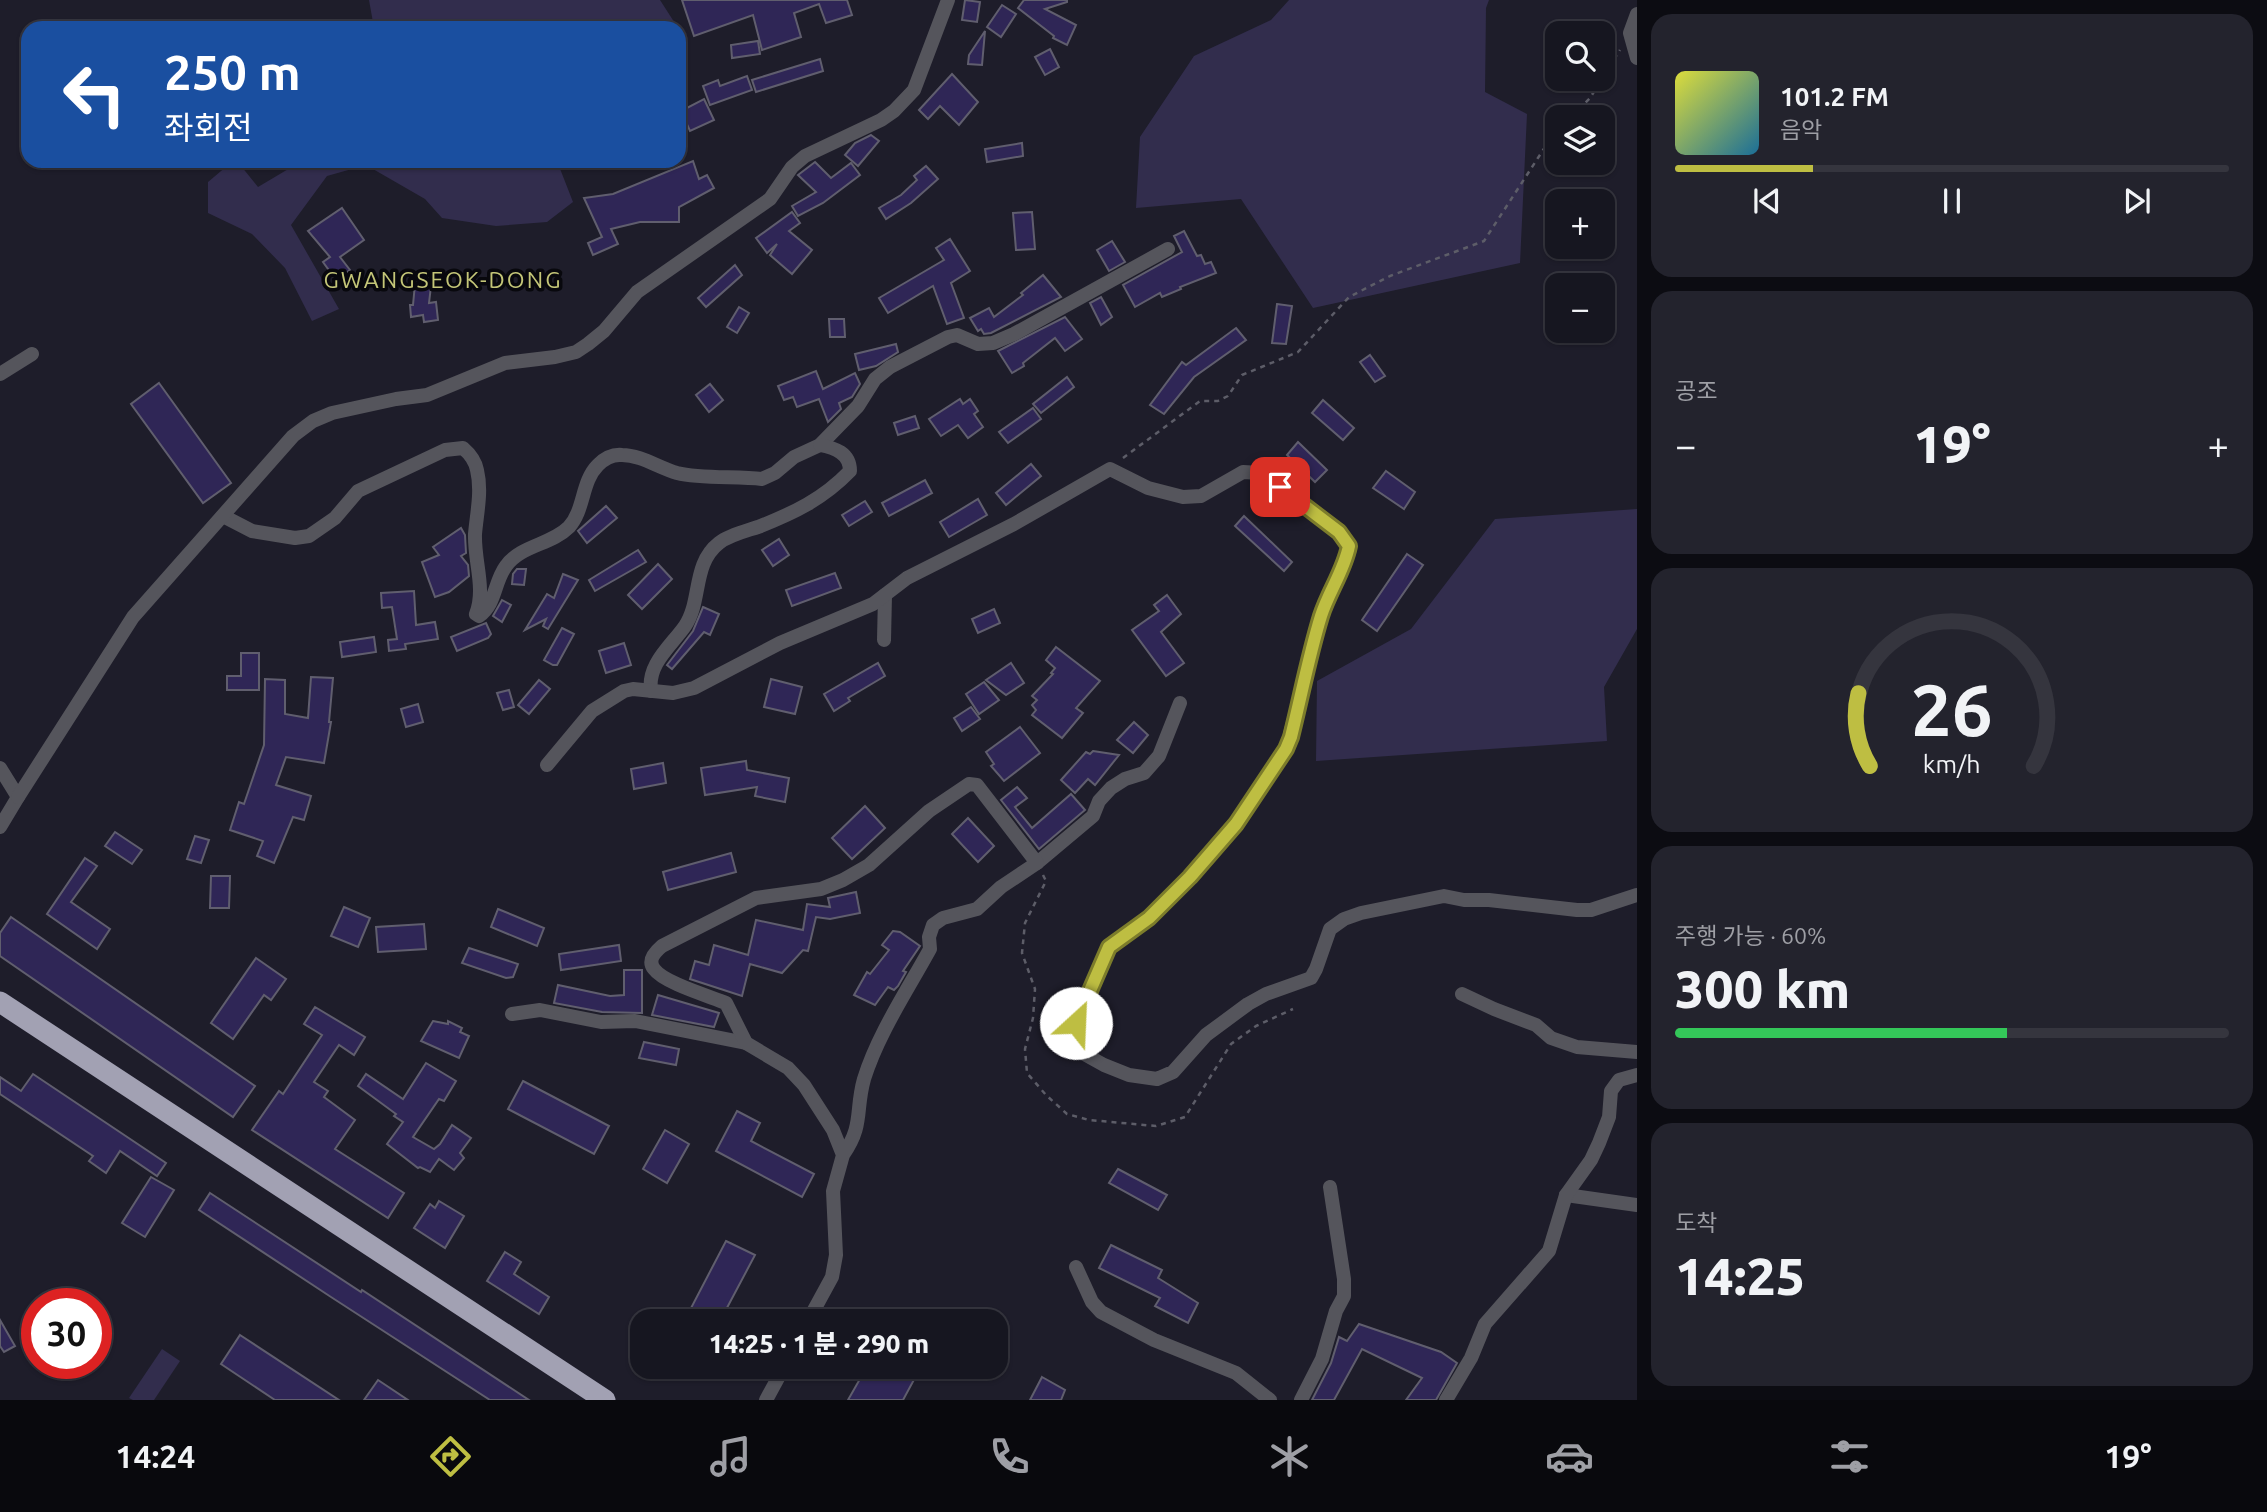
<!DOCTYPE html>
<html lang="ko">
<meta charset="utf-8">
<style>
body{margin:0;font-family:Ubuntu,"Noto Sans KR",sans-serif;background:#23232d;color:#f1f3f6;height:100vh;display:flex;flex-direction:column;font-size:26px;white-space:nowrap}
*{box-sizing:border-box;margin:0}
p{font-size:23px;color:#9e9fa5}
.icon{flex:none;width:38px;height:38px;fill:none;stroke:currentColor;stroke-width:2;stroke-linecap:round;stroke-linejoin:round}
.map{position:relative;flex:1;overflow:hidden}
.sheet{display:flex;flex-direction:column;gap:14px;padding:14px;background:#0c0c12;width:630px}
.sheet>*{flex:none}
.top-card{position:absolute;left:21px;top:21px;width:665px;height:147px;border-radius:21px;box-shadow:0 2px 5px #0004,0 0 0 2px #35353e;background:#1a4fa0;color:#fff;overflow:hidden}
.fabs{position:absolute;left:1545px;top:21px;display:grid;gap:14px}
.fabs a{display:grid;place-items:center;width:70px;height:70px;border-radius:14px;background:#161620;box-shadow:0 2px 5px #0004,0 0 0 2px #35353e;font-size:35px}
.speed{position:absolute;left:21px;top:1288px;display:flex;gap:14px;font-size:35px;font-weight:700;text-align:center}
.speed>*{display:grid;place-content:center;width:91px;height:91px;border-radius:50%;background:#161620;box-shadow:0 2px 5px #0004,0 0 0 2px #35353e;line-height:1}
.speed .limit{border:10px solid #d22;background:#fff;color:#111}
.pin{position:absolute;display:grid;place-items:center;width:60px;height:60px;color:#fff;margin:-30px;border-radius:14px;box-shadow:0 4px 10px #0006}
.me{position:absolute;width:77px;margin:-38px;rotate:25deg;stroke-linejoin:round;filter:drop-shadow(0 0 5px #0008)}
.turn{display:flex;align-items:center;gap:24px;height:147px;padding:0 28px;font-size:32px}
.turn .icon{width:91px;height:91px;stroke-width:2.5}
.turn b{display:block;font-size:49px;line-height:60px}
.big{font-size:52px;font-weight:800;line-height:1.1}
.sheet .widget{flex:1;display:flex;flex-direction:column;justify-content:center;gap:10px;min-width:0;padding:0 24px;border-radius:21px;background:#23232d}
.sheet .dial{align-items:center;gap:0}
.dial svg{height:182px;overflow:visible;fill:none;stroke:#35353e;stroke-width:7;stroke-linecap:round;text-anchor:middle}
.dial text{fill:#f1f3f6;stroke:none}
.song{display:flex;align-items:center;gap:21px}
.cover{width:84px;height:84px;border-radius:10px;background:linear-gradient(135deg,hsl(60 70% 55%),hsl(200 70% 35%))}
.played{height:7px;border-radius:4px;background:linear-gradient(90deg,#bebe42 25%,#35353e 25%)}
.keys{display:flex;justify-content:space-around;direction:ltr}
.heat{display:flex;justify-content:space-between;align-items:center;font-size:38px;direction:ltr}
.charge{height:10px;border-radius:5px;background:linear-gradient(90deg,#34c759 60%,#35353e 0)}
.trip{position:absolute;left:630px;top:1309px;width:378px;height:70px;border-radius:21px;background:#161620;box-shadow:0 2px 5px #0004,0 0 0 2px #35353e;font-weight:800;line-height:70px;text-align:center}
.dock{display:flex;height:112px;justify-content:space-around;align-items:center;background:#09090d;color:#9e9fa5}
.dock .icon{width:49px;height:49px}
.dock .active{color:#bebe42}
.dock b{font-size:32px;color:#f1f3f6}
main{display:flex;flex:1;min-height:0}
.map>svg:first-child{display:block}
.green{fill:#322d4d}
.building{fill:#2f2656;stroke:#605e6e;stroke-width:2}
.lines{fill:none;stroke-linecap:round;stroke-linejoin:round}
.path{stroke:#5d5d68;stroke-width:2.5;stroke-dasharray:5 5;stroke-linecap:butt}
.minor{stroke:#55555c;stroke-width:14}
.highway{stroke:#a2a1b3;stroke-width:21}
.route-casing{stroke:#7c7c2b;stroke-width:18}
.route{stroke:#bebe42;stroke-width:12}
.labels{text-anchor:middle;stroke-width:7;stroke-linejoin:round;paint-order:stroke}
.quarter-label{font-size:23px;letter-spacing:2px;fill:#c4c678;stroke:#08080d}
</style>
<main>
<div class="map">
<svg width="1637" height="1400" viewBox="0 0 1637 1400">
<rect width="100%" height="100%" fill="#1e1d2a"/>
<g class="green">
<path d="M369,0H660L678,28H374Z"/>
<path d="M1289,0H1489L1486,8L1485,92L1527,114L1520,263L1313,308L1241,199L1136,208L1140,137L1194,56L1271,20Z"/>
<path d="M233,161H237L258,187L290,168L295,161H557L573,202L547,222L496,226L442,218L425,199L366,165L327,176L291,225L339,309L312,321L285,268L252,234L208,213V182Z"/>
<path d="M1637,509V629L1604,687L1607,741L1316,761L1317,681L1411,629L1495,519Z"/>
<path d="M162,1349L180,1361L154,1400H133L129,1398Z"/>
</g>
<g class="building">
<path d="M682,0H847L852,15L826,23L819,4L794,13L801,37L762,50L753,15L694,36Z"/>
<path d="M965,0L980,2L977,22L962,20Z"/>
<path d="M1024,0H1067V2L1045,9L1076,25L1067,45L1053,38L1054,36L1018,8Z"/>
<path d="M1002,5L1016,14L1001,37L987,27Z"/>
<path d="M985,31L982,65L968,64L969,55Z"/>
<path d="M758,41L760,54L732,58L731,45Z"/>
<path d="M1050,49L1059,67L1045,75L1035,57Z"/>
<path d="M820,59L823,71L756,92L752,80Z"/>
<path d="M952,74L978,102L959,125L940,106L928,119L919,110Z"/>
<path d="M747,76L752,90L710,105L703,86L718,80L720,86Z"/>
<path d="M704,99L714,120L690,131L681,111Z"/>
<path d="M871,135L879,141L858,166L845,155L855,143Z"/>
<path d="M1022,143L1023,156L987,162L985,149Z"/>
<path d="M693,161L699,179L707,175L714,188L679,207V222H640L611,229L618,244L593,255L588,243L602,237L584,198L613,194Z"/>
<path d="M815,162L831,178L851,163L860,175L823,203L798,216L792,206L816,192L798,175Z"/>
<path d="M926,166L938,179L911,203L886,219L879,208L901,195L917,180L914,176Z"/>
<path d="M342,208L364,240L340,257L350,270L336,280L323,262L330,257L308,231Z"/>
<path d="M792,212L800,223L789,231L812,250L792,274L770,255L777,244L767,253L756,238Z"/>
<path d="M1032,212L1035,249L1016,250L1013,213Z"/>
<path d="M1184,231L1197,256L1201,255L1205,264L1211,262L1216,273L1180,287L1181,289L1162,297L1160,293L1135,307L1123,285L1182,252L1174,236Z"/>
<path d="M950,239L970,271L951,283L964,318L947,324L933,286L888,313L879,298L944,260L936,248Z"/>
<path d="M1112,241L1125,262L1109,271L1097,250Z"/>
<path d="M735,265L742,275L706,307L698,298Z"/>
<path d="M1043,275L1061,297L991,333L984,334L981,329L978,331L970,318L989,308L994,317L1023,295L1021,293Z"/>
<path d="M415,284L431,286L429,303L436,302L438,320L424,322L423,315L411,317L410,305H413Z"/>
<path d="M1101,297L1112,317L1101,325L1090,303Z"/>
<path d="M1277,304L1292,306L1286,344L1272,343Z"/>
<path d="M739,307L749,313L737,333L727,327Z"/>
<path d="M1065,317L1082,339L1065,351L1055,338L1023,363L1024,366L1012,373L998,351Z"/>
<path d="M829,319H844L845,337H830Z"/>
<path d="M1236,328L1246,340L1194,377L1164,414L1150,405L1182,362L1186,365Z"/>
<path d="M896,344L898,352L876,366L859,370L855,354Z"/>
<path d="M1370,355L1385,376L1375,382L1360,362Z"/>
<path d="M816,371L823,389L855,373L860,384L852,397L839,403L841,409L828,422L819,399L797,407L793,397L784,400L778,386Z"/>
<path d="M1067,377L1074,387L1041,413L1033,404Z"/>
<path d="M159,383L231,483L203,503L131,404Z"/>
<path d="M710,384L723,400L709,412L696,395Z"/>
<path d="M960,399L963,404L970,399L978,411L974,414L983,427L968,438L958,425L941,436L929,419Z"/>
<path d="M1323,400L1354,428L1343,440L1312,413Z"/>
<path d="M1033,408L1041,419L1008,443L999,432Z"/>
<path d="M915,416L919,428L898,435L894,423Z"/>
<path d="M1298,442L1327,470L1315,482L1287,455Z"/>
<path d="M1031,464L1041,476L1006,505L996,493Z"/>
<path d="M1386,471L1415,492L1404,509L1373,488Z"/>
<path d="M925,480L932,493L889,516L882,503Z"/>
<path d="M978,499L987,515L949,537L940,522Z"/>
<path d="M865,501L872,512L849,526L842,515Z"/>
<path d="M606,506L617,518L587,543L578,531Z"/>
<path d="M1244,516L1292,562L1284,571L1235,526Z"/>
<path d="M461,528L465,535L466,553L461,556L468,565L469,576L449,592L435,597L422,562L439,555L433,547Z"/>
<path d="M779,539L789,555L773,566L762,550Z"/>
<path d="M638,550L646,562L595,591L589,580Z"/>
<path d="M1407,554L1423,565L1377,631L1362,620Z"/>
<path d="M658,564L672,579L642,609L628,595Z"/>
<path d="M517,569H526L524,585L512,584L513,574Z"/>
<path d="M835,573L841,588L792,606L786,590Z"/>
<path d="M563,574L578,580L548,629L543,626L546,619L525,630L547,594L554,598Z"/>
<path d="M414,591L416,625L435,622L438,639L405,644L406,649L389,651L388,640L397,639L392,607L382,608L381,593Z"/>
<path d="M1167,595L1181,614L1161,632L1184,663L1166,676L1132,630L1159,611L1154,605Z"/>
<path d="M502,600L511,605L502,622L493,616Z"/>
<path d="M703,607L719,614L710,635L704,632L672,669L667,665L693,631Z"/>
<path d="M994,609L1000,623L978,633L972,619Z"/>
<path d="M486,623L491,634L488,638L457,651L451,637Z"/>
<path d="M562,628L574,634L557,665H553L544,660Z"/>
<path d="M374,637L376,652L342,657L340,642Z"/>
<path d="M624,643L631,665L606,673L599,651Z"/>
<path d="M1056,647L1100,681L1076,708L1083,713L1062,738L1032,715L1036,710L1032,705L1037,700L1032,696L1053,674L1051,673L1055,668L1046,660Z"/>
<path d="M241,653H259V690H227V676H241Z"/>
<path d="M878,663L885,676L848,698L850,701L834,711L824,694Z"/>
<path d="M1011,663L1024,683L1006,695L986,680Z"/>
<path d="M311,677L333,678L329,722H331L324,763L286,757L276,785L311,796L304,820L293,817L274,863L257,856L263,841L230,830L239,802L244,804L264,745L265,679L285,680V714L308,718Z"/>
<path d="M771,679L802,687L795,714L764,707Z"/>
<path d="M539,680L550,689L529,714L518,705Z"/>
<path d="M984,682L999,700L979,714L966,694Z"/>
<path d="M509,690L514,707L503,710L497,693Z"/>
<path d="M418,704L423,722L406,727L401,709Z"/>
<path d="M971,707L980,719L962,731L954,718Z"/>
<path d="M1134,722L1148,735L1133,753L1117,740Z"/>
<path d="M1020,727L1040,753L1004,781L991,766L994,764L986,752Z"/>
<path d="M1093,751L1119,755L1095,785L1088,779L1075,793L1061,780L1086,752L1090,754Z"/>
<path d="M746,761L747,770L789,778L785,802L755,796L757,787L705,795L701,768Z"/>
<path d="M663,763L666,783L634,789L631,769Z"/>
<path d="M1017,787L1027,798L1015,807L1032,828L1071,794L1085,810L1039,849L1001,800Z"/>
<path d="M865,806L885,828L852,859L832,838Z"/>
<path d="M968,818L994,846L978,862L952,834Z"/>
<path d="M115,832L142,850L132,864L105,846Z"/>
<path d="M195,836L209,840L201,863L187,859Z"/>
<path d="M731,853L736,872L668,890L663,872Z"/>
<path d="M85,858L97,866L71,902L110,929L97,949L47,914Z"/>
<path d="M211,876H230L229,908H210Z"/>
<path d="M856,892L860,913L830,919L816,917L808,951L803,950L782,973L750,964L742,996L690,979L695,961L709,965L714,945L748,955L756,920L803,930L807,904L830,907L828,898Z"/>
<path d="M344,907L370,918L358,947L331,936Z"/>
<path d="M498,909L544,928L537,946L491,927Z"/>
<path d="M11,917L255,1086L233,1117L0,956V933Z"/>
<path d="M424,924L426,949L378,952L376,927Z"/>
<path d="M893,931L900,932L920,946L903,971L906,972L898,986L894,990L888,987L875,1005L854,995L867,972L870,974L889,950L882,945Z"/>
<path d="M619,945L621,961L561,970L559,954Z"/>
<path d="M469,948L518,964L513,977L506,978L462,963Z"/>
<path d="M256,958L286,979L271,1000L264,995L233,1039L211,1023Z"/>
<path d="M624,970H642V1013L602,1012L554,1003L558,985L610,996L624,995Z"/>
<path d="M658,995L719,1013L714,1027L652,1015Z"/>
<path d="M315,1007L365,1037L354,1055L339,1045L314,1082L328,1091L324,1097L355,1120L335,1149L404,1193L388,1218L252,1130L279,1091L283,1094L322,1035L304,1024Z"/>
<path d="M433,1021L448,1024V1021L462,1028L460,1032L469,1036L459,1058L421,1041Z"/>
<path d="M644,1042L679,1049L676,1065L639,1058Z"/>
<path d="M426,1063L456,1081L444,1101L439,1099L413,1137L434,1149L440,1144L452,1125L471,1138L460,1153L464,1158L454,1170L439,1159L430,1172L420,1167L418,1168L387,1144L403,1122L394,1116L396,1114L358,1086L366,1074L403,1099Z"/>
<path d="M33,1074L166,1163L157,1176L120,1151L106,1173L89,1161L93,1156L0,1094V1077L21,1091Z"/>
<path d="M523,1081L609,1126L594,1154L508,1109Z"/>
<path d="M737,1111L760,1123L751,1141L814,1174L802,1197L716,1151Z"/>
<path d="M665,1130L689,1144L667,1183L643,1169Z"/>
<path d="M1118,1169L1167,1195L1158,1210L1109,1183Z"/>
<path d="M151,1177L174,1190L145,1237L122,1223Z"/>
<path d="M210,1193L361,1292L362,1290L529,1400H490L331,1297L199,1210Z"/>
<path d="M439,1201L464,1216L445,1248L414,1228L430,1204L435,1208Z"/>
<path d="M726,1241L755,1255L720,1321H711L690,1310Z"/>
<path d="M1111,1245L1162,1270L1158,1278L1198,1303L1188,1323L1155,1306L1160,1298L1099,1268Z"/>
<path d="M505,1252L521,1262L514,1274L549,1297L539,1314L487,1281Z"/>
<path d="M0,1320L15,1346L4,1352L0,1346Z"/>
<path d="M1359,1324L1441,1352L1457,1363L1436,1400H1406L1422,1378L1362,1349L1334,1400H1312L1331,1363L1339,1337L1347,1341Z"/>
<path d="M240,1335L339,1400H275L221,1364Z"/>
<path d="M838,1367H899L916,1376L903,1400H848L860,1379Z"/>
<path d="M1042,1377L1065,1390L1061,1400H1030Z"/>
<path d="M378,1380L408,1400H364Z"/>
</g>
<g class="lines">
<g class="path">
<path d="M1603,76L1620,50"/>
<path d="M1572,117L1590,98L1602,79"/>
<path d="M1123,458L1200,401H1218L1228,396L1242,375L1298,352L1349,297L1390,276L1484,241L1547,144L1558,133"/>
<path d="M1043,875L1046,881L1025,923L1022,953L1035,989L1033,1018L1025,1049L1027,1073L1046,1095L1067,1114L1089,1120L1156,1126L1185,1117L1231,1044L1256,1026L1293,1009"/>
</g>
<g class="minor">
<path d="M1637,14L1630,33L1637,58"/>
<path d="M0,374L32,354"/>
<path d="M223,516L252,531L295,538L309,536L335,518L358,491L445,450L463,448C470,454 475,460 477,470C482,491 477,512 475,534C474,562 486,588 476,614L479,616C496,604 494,582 506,566C521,545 551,545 569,527C585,509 581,482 598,465C605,458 612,454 622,455C641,455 659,468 677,473C701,479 737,476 762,479L775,473L794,457L820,445L858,406L875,379L890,367L948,337L957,335L978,344L993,343L1014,334L1168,249"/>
<path d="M884,640L885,595"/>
<path d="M651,691C647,664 671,646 685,626C702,601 692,564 719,543C729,535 746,531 758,527C794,513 823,499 850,471C850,453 835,448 820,445"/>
<path d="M547,765L592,711L624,691L633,689L673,693L694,688L780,643L873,604L907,578L1014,524L1110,469L1148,488L1183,497L1201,496L1243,472L1261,473L1339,532L1349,546L1345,564L1333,585L1321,616L1286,749L1236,824L1190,877L1149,918L1109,947L1074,1033L1079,1046L1086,1055L1104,1065L1129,1075L1157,1079L1173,1072L1206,1035L1248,1004L1266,994L1311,978L1316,969L1330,929L1344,919L1361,913L1444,896L1464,900H1489L1577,910H1591L1637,895"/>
<path d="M0,768L18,797L0,827"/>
<path d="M18,797L133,617L293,436L313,421L332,413L396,399L427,395L505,363L555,357L576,352L588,344L604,331L637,292L770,199L792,167L805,156L881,120L894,111L914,90L948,0"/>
<path d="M1037,863L1093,816L1099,801L1111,788L1125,779L1144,773L1159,756L1180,703"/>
<path d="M1462,994L1494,1009L1536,1025L1551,1038L1577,1047L1637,1052"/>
<path d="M512,1014L540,1010L601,1022L635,1021L746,1043"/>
<path d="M1566,1195L1637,1205"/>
<path d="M1076,1267L1092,1302L1101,1312L1154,1340L1236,1373L1270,1400"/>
<path d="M808,1321L832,1277L836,1255L833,1191L843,1155L833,1130L804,1085L788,1068L746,1043L726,1003C709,996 664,983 654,969C647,960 655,952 662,946L756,898L821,889L843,880L869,865L929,811L969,784L977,785L1037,863L1001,887L977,909L943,918L933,925L929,937L930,949C907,991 878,1034 864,1079C855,1111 864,1125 843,1155"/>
<path d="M766,1400L784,1367"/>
<path d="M1301,1400L1322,1359L1336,1311L1344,1296V1279L1330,1187"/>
<path d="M1446,1400L1471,1358L1485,1324L1549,1251L1566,1195L1591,1160L1599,1143L1609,1117L1611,1091L1619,1080L1637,1075"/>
</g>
<path class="highway" d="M0,1002L605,1400"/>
</g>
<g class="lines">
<g class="route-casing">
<path id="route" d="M1076,1023L1109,947L1149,918L1190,877L1236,824L1286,749L1291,737C1301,697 1309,655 1321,616C1329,591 1344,571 1349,546L1339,532L1280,487"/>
</g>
<use href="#route" class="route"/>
</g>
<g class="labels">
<g class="quarter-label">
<text x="443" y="288">GWANGSEOK-DONG</text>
</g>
</g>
</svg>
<div class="fabs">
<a><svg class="icon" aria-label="search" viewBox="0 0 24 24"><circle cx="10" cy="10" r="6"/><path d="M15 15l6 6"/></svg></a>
<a><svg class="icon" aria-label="layers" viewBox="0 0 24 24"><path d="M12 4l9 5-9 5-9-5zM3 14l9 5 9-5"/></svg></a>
<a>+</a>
<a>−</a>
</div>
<div class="speed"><div class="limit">30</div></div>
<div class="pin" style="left:1280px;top:487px;background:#d93025"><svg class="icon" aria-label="arrive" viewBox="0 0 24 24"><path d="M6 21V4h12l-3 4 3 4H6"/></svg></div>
<svg class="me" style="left:1076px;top:1023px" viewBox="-20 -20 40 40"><circle r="19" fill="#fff"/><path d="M0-13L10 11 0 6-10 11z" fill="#bebe42"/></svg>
<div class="trip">14:25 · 1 분 · 290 m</div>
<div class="top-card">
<div class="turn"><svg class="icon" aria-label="left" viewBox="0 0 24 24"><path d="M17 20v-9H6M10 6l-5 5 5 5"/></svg><div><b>250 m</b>좌회전</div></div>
</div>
</div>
<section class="sheet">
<div class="widget">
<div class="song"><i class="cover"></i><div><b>101.2 FM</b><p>음악</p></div></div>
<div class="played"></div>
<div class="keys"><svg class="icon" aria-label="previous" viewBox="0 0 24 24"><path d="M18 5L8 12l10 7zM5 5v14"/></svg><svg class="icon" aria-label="pause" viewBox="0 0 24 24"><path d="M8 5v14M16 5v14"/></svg><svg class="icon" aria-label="next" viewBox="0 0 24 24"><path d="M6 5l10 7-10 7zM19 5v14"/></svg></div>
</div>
<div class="widget"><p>공조</p>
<div class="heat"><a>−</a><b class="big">19°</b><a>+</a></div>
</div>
<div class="widget dial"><svg viewBox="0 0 100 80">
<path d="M14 69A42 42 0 1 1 86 69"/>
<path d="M14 69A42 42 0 0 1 9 37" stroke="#bebe42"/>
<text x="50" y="56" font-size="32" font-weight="700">26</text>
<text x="50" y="72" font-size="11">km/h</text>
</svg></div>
<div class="widget"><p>주행 가능 · 60%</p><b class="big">300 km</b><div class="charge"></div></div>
<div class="widget"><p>도착</p><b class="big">14:25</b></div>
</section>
</main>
<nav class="dock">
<b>14:24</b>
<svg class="icon active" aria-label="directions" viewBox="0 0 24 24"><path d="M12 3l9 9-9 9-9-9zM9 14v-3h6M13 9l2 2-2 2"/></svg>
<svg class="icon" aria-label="music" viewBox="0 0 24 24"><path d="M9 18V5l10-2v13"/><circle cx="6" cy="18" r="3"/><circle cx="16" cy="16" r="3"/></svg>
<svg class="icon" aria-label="phone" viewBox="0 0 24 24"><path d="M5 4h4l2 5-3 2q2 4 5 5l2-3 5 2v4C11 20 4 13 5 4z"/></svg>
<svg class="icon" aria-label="climate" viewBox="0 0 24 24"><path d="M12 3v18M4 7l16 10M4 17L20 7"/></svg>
<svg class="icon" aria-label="car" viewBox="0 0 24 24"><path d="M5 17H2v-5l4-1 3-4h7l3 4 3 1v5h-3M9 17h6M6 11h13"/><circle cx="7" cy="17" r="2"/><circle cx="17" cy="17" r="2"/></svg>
<svg class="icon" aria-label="filters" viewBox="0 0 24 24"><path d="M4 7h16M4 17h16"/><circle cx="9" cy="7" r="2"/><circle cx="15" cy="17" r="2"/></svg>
<b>19°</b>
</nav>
